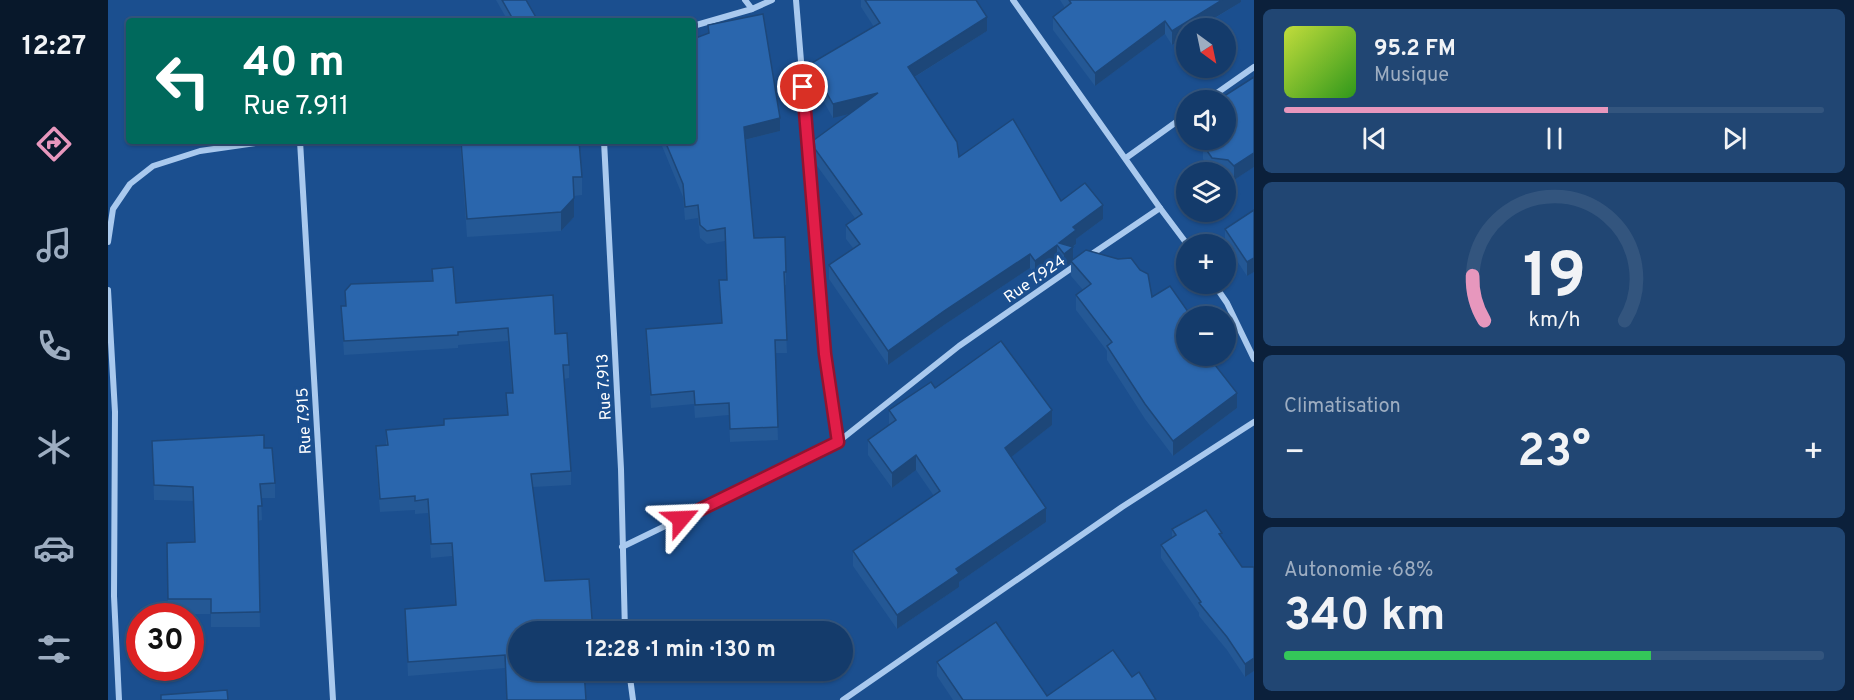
<!DOCTYPE html>
<html lang="fr">
<meta charset="utf-8">
<style>
body{margin:0;font-family:Overpass,sans-serif;background:#214673;color:#f1f3f6;height:100vh;display:flex;flex-direction:column;font-size:22px;white-space:nowrap}
*{box-sizing:border-box;margin:0}
p{font-size:20px;color:#9dadc1}
.icon{flex:none;width:33px;height:33px;fill:none;stroke:currentColor;stroke-width:2;stroke-linecap:round;stroke-linejoin:round}
.map{position:relative;flex:1;overflow:hidden}
.drawer{display:flex;flex-direction:column;gap:9px;padding:9px;background:#0b203b;width:600px}
.drawer>*{flex:none}
.top-card{position:absolute;left:18px;top:18px;width:570px;height:126px;border-radius:6px;box-shadow:0 2px 4px #0004,0 0 0 2px #33557e;background:#00695c;color:#fff;overflow:hidden}
.needle{width:39px;rotate:147deg}
.buttons{position:absolute;left:1068px;top:18px;display:grid;gap:12px}
.buttons a{display:grid;place-items:center;width:60px;height:60px;border-radius:50%;background:#143b6b;box-shadow:0 2px 4px #0004,0 0 0 2px #33557e;font-size:30px}
.speed{position:absolute;left:18px;top:603px;display:flex;gap:12px;font-size:30px;font-weight:700;text-align:center}
.speed>*{display:grid;place-content:center;width:78px;height:78px;border-radius:50%;background:#143b6b;box-shadow:0 2px 4px #0004,0 0 0 2px #33557e;line-height:1}
.speed .limit{border:9px solid #d22;background:#fff;color:#111}
.pin{position:absolute;display:grid;place-items:center;width:51px;height:51px;color:#fff;margin:-26px;border:3px solid #fff;border-radius:50%;box-shadow:0 2px 6px #0007}
.me{position:absolute;width:66px;margin:-33px;rotate:64deg;stroke-linejoin:round;filter:drop-shadow(0 0 4px #0008)}
.turn{display:flex;align-items:center;gap:21px;height:126px;padding:0 18px;font-size:27px}
.turn .icon{width:78px;height:78px;stroke-width:2.5}
.turn b{display:block;font-size:42px;line-height:51px}
.big{font-size:45px;font-weight:700;line-height:1.1}
.drawer .card{flex:1;display:flex;flex-direction:column;justify-content:center;gap:9px;min-width:0;padding:0 21px;border-radius:9px;background:#214673}
.drawer .dial{align-items:center;gap:0}
.dial svg{height:156px;overflow:visible;fill:none;stroke:#33557e;stroke-width:7;stroke-linecap:round;text-anchor:middle}
.dial text{fill:#f1f3f6;stroke:none}
.song{display:flex;align-items:center;gap:18px}
.cover{width:72px;height:72px;border-radius:9px;background:linear-gradient(135deg,hsl(70 70% 55%),hsl(110 70% 35%))}
.played{height:6px;border-radius:3px;background:linear-gradient(90deg,#e797bd 60%,#33557e 60%)}
.keys{display:flex;justify-content:space-around;direction:ltr}
.heat{display:flex;justify-content:space-between;align-items:center;font-size:33px;direction:ltr}
.charge{height:9px;border-radius:4px;background:linear-gradient(90deg,#34c759 68%,#33557e 0)}
.trip{position:absolute;left:400px;top:621px;width:345px;height:60px;border-radius:30px;background:#143b6b;box-shadow:0 2px 4px #0004,0 0 0 2px #33557e;font-weight:700;line-height:60px;text-align:center}
main{display:flex;flex:1;min-height:0}
.tab-bar{display:flex;flex-direction:column;width:108px;justify-content:space-around;align-items:center;background:#08182b;color:#9dadc1}
.tab-bar .icon{width:42px;height:42px}
.tab-bar .on{color:#e797bd}
.tab-bar b{font-size:27px;color:#f1f3f6}
.map>svg:first-child{display:block}
.lines{fill:none;stroke-linecap:round;stroke-linejoin:round}
.street{stroke:#a9c9ee;stroke-width:6}
.wall{fill:#245895}
.shaded-wall{fill:#1d4779}
.building{fill:#2a66ad;stroke:#1d4779;stroke-width:1.5}
.route-casing{stroke:#92132f;stroke-width:15}
.route{stroke:#e11d48;stroke-width:10}
.labels{text-anchor:middle;stroke-width:6;stroke-linejoin:round;paint-order:stroke}
.street-label{font-size:16px;fill:#fff;stroke:#1b4f8f}
</style>
<main>
<nav class="tab-bar">
<b>12:27</b>
<svg class="icon on" aria-label="directions" viewBox="0 0 24 24"><path d="M12 3l9 9-9 9-9-9zM9 14v-3h6M13 9l2 2-2 2"/></svg>
<svg class="icon" aria-label="music" viewBox="0 0 24 24"><path d="M9 18V5l10-2v13"/><circle cx="6" cy="18" r="3"/><circle cx="16" cy="16" r="3"/></svg>
<svg class="icon" aria-label="phone" viewBox="0 0 24 24"><path d="M5 4h4l2 5-3 2q2 4 5 5l2-3 5 2v4C11 20 4 13 5 4z"/></svg>
<svg class="icon" aria-label="climate" viewBox="0 0 24 24"><path d="M12 3v18M4 7l16 10M4 17L20 7"/></svg>
<svg class="icon" aria-label="car" viewBox="0 0 24 24"><path d="M5 17H2v-5l4-1 3-4h7l3 4 3 1v5h-3M9 17h6M6 11h13"/><circle cx="7" cy="17" r="2"/><circle cx="17" cy="17" r="2"/></svg>
<svg class="icon" aria-label="filters" viewBox="0 0 24 24"><path d="M4 7h16M4 17h16"/><circle cx="9" cy="7" r="2"/><circle cx="15" cy="17" r="2"/></svg>
</nav>
<div class="map">
<svg width="1146" height="700" viewBox="0 0 1146 700">
<rect width="100%" height="100%" fill="#1b4f8f"/>
<g class="lines">
<g class="street">
<path d="M637,0L644,9"/>
<path d="M905,0L1052,208L981,256"/>
<path d="M585,26L644,9L664,0"/>
<path d="M1099,100L1146,67"/>
<path d="M192,141L225,700"/>
<path d="M496,141L513,469L517,632"/>
<path d="M1018,158L1078,115"/>
<path d="M1052,208L1079,244"/>
<path d="M0,242L5,209L22,184L45,166L92,151L162,141"/>
<path d="M1106,284L1119,303L1146,359"/>
<path d="M0,290L7,412L6,596L11,700"/>
<path d="M730,442L851,346L968,265"/>
<path d="M514,547L730,442L717,354L688,0"/>
<path d="M521,670L525,700"/>
<path d="M735,700L1014,507L1146,422"/>
</g>
</g>
<g class="wall">
<path d="M388,0H418L430,21H400Z"/>
<path d="M753,0H868L879,31L807,77L851,157L995,219L968,239V244L965,247V259L1044,297L1101,356L1129,408L1065,456L1037,419L999,360V351L968,310V295L975,290L963,276V263L956,268L949,259L927,276L922,268L836,325L780,365L721,279V265L745,248L738,239V225L747,218L707,163L706,154V140L741,114L725,118L702,78V64L766,27L753,7Z"/>
<path d="M952,0H1133V2L1064,45L1057,34L987,86L945,30V17L957,8Z"/>
<path d="M600,25L672,131L637,140L646,238L678,272V285H676L679,353H667L670,440L622,442L621,415L587,418L586,404L543,408L538,342V329L613,323L611,280H619L617,241L599,244L592,238L590,218L577,220L575,197L552,141H585L600,33Z"/>
<path d="M1146,77V167L1126,180L1120,174H1118V172H1104L1095,159V140Z"/>
<path d="M352,141H471L474,177V195L466,196V217L453,231L359,237Z"/>
<path d="M506,141H533L507,146Z"/>
<path d="M1146,210V272L1139,276L1117,243V229Z"/>
<path d="M324,269L348,303L447,334L461,365V378L456,379L463,471V485L425,487L411,632L478,700H399L397,668L300,676L297,609L347,605L344,556L323,558L320,513L307,514V510L272,512L268,459V446L278,445V430L336,425L399,415L398,393H404L400,341L350,345V348L236,355L233,306H237V291L324,281Z"/>
<path d="M827,388L944,425L903,457L938,522L851,582V587L789,629L745,566V551L826,496L808,470L784,488L760,455V440L781,425V410Z"/>
<path d="M44,441L156,448L167,483V498H153L154,520L150,521L152,627H103V614H60L59,543L86,542L85,501L46,500Z"/>
<path d="M1064,529L1114,538L1134,567H1146V671L1137,677L1119,650L1091,616V613L1053,558V545L1064,537Z"/>
<path d="M829,662L939,696L1024,677L1048,700H845L829,676Z"/>
</g>
<g class="shaded-wall">
<path d="M1114,0H1133V2L1090,28H1078V36L1064,45V31Z"/>
<path d="M879,17V31L800,81V67Z"/>
<path d="M1057,21V34L987,86V73Z"/>
<path d="M770,93V107L725,118V104Z"/>
<path d="M672,118V131L636,140V127Z"/>
<path d="M1146,153V167L1126,180V166Z"/>
<path d="M466,198V217L453,231V212Z"/>
<path d="M995,205V219L968,239V244L957,253L965,247V261H963V263L956,268V254L951,243L965,227Z"/>
<path d="M949,245V259L927,276V261Z"/>
<path d="M922,254V268L836,325L780,365V351L836,311Z"/>
<path d="M1146,258V272L1139,276V262Z"/>
<path d="M1129,393V408L1065,456V441Z"/>
<path d="M944,410V425L897,462V448Z"/>
<path d="M808,455V470L784,488V473Z"/>
<path d="M938,508V522L851,582V587L789,629V615L848,569Z"/>
<path d="M1146,658V671L1137,677V664Z"/>
</g>
<g class="building">
<path d="M394,0H418L430,21H406Z"/>
<path d="M757,0H868L879,17L800,67L849,142L851,157L905,119L953,201L977,183L995,205L965,227L968,230L951,243L965,247L956,254L949,245L927,261L922,254L836,311L780,351L721,265L752,244L738,225L754,214L707,149L706,140L770,93L725,104L702,64L772,23Z"/>
<path d="M961,0H1114L1064,31L1057,21L987,73L945,17L963,3Z"/>
<path d="M655,14L672,118L636,127L646,238L677,237L678,272H676L679,340H667L670,427L622,429L621,403L587,405L586,391L543,395L538,329L614,323L611,280H619L617,228L599,231L592,225L590,205L577,207L575,184L557,141H585V39L601,33L600,25Z"/>
<path d="M1146,77V153L1126,166L1120,160L1104,158L1095,145V140H1118V100H1110Z"/>
<path d="M353,141H471L474,177H465L466,198L453,212L359,219Z"/>
<path d="M1146,210V258L1139,262L1117,229Z"/>
<path d="M978,250L1010,259L1023,258L1032,270L1040,274L1044,297L1062,286L1083,316H1078V356H1100L1129,393L1065,441L1037,404L999,346L1004,342L968,295L983,284L963,261Z"/>
<path d="M345,267L348,303L445,295L447,334L459,333L461,365H455L463,471L423,474L437,581L481,579L485,632H411V670H476L478,700H399L397,655L300,662L297,609L348,605L344,543L323,544L320,499L307,501V496L272,499L268,446L280,445L278,430L336,425V419L400,415L398,393H405L400,328L350,332V335L236,341L233,306H238L237,291L243,284L325,281L324,269Z"/>
<path d="M893,341L944,410L897,448L938,508L848,569L851,573L789,615L745,551L832,491L808,455L784,473L760,440L788,420L781,410L823,382L827,388Z"/>
<path d="M156,435V448H164L167,483L152,484L154,506H150L152,612L103,613V599H60L59,543L87,542L85,487L46,485L44,441Z"/>
<path d="M1098,510L1114,533L1111,534L1134,567H1146V658L1137,664L1119,637L1091,603L1093,602L1053,545L1068,535L1064,529Z"/>
<path d="M888,622L939,696L1005,650L1024,677L1031,672L1048,700H855L829,662Z"/>
<path d="M119,690L120,700H53V695Z"/>
</g>
<g class="lines">
<g class="route-casing">
<path id="route" d="M573,519L730,442L717,354L695,87"/>
</g>
<use href="#route" class="route"/>
</g>
<g class="labels">
<g class="street-label">
<text transform="translate(926 278) rotate(-35)" y="6">Rue 7.924</text>
<text transform="translate(495 387) rotate(-93)" y="6">Rue 7.913</text>
<text transform="translate(195 421) rotate(-93)" y="6">Rue 7.915</text>
</g>
</g>
</svg>
<div class="buttons">
<a><svg class="needle" viewBox="-14 -14 28 28"><path d="M0-13l5 13h-10z" fill="#e53935"/><path d="M0 13l5-13h-10z" fill="#9dadc1"/></svg></a>
<a><svg class="icon" aria-label="sound" viewBox="0 0 24 24"><path d="M4 9h4l5-4v14l-5-4H4zM17 9q2 3 0 6"/></svg></a>
<a><svg class="icon" aria-label="layers" viewBox="0 0 24 24"><path d="M12 4l9 5-9 5-9-5zM3 14l9 5 9-5"/></svg></a>
<a>+</a>
<a>−</a>
</div>
<div class="speed"><div class="limit">30</div></div>
<div class="pin" style="left:695px;top:87px;background:#d93025"><svg class="icon" aria-label="arrive" viewBox="0 0 24 24"><path d="M6 21V4h12l-3 4 3 4H6"/></svg></div>
<svg class="me" style="left:573px;top:519px" viewBox="-20 -20 40 40"><path d="M0-17L14 15 0 8-14 15z" fill="#e11d48" stroke="#fff" stroke-width="4"/></svg>
<div class="trip">12:28 · 1 min · 130 m</div>
<div class="top-card">
<div class="turn"><svg class="icon" aria-label="left" viewBox="0 0 24 24"><path d="M17 20v-9H6M10 6l-5 5 5 5"/></svg><div><b>40 m</b>Rue 7.911</div></div>
</div>
</div>
<section class="drawer">
<div class="card">
<div class="song"><i class="cover"></i><div><b>95.2 FM</b><p>Musique</p></div></div>
<div class="played"></div>
<div class="keys"><svg class="icon" aria-label="previous" viewBox="0 0 24 24"><path d="M18 5L8 12l10 7zM5 5v14"/></svg><svg class="icon" aria-label="pause" viewBox="0 0 24 24"><path d="M8 5v14M16 5v14"/></svg><svg class="icon" aria-label="next" viewBox="0 0 24 24"><path d="M6 5l10 7-10 7zM19 5v14"/></svg></div>
</div>
<div class="card dial"><svg viewBox="0 0 100 80">
<path d="M14 69A42 42 0 1 1 86 69"/>
<path d="M14 69A42 42 0 0 1 8 46" stroke="#e797bd"/>
<text x="50" y="56" font-size="32" font-weight="700">19</text>
<text x="50" y="72" font-size="11">km/h</text>
</svg></div>
<div class="card"><p>Climatisation</p>
<div class="heat"><a>−</a><b class="big">23°</b><a>+</a></div>
</div>
<div class="card"><p>Autonomie · 68%</p><b class="big">340 km</b><div class="charge"></div></div>
</section>
</main>
